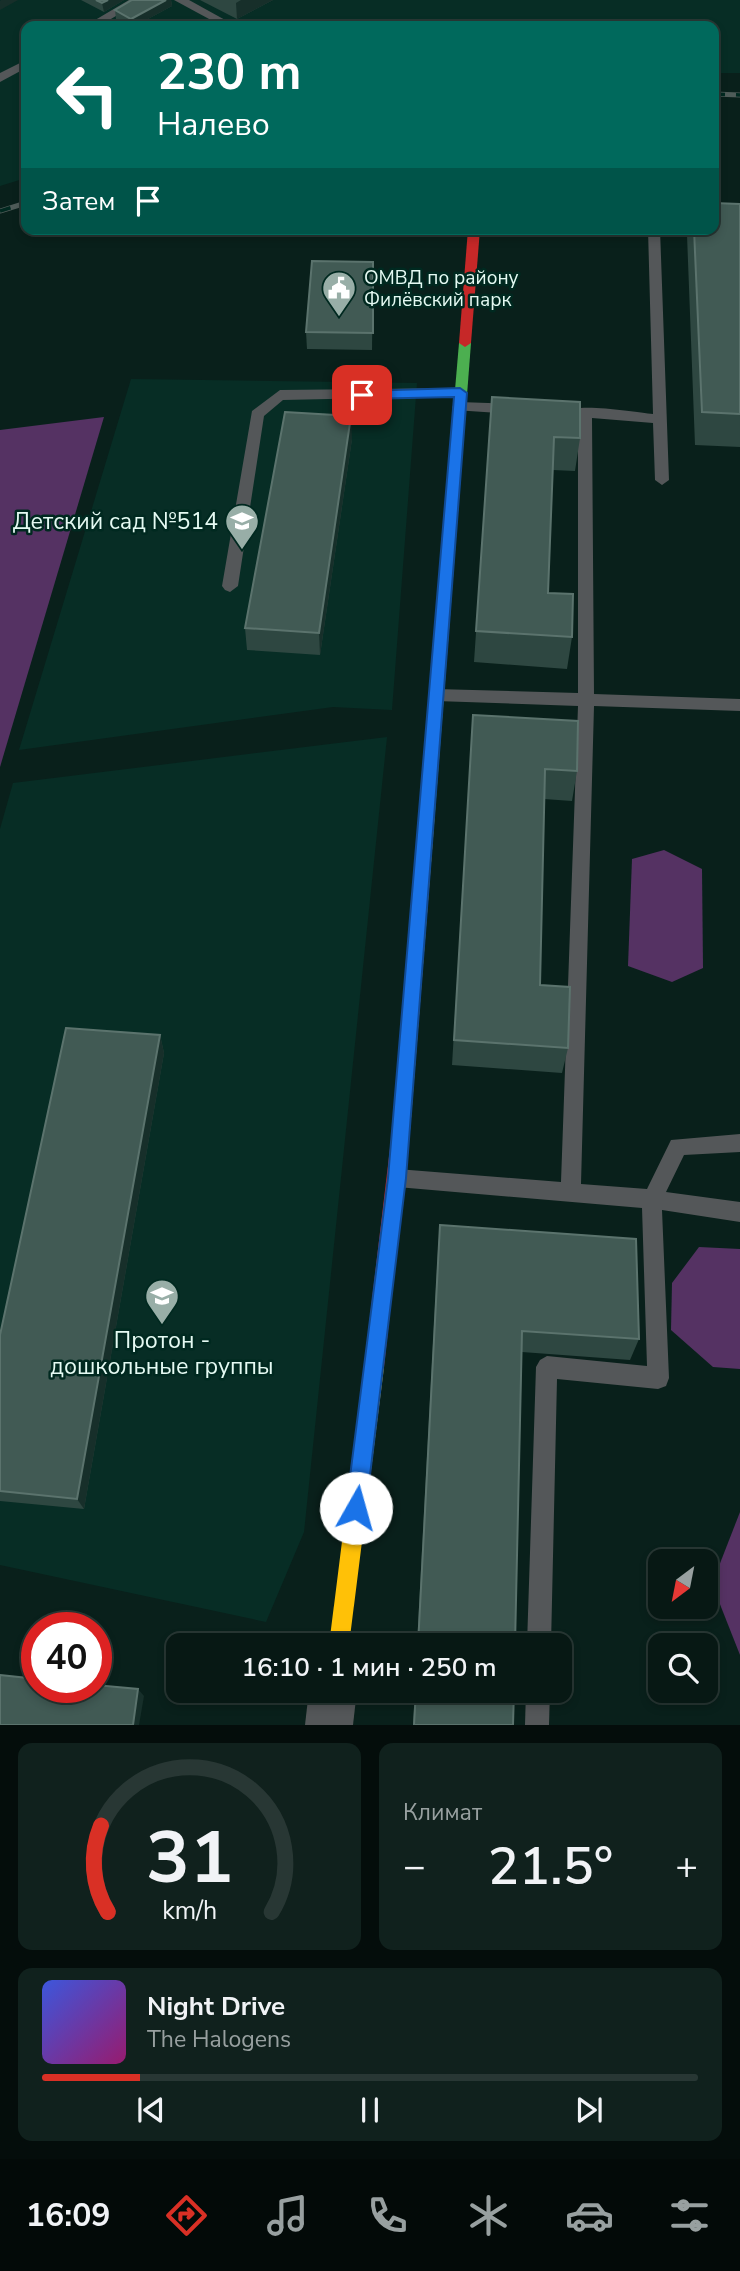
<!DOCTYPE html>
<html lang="ru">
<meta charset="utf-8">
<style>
body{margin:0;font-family:"Nunito Sans",sans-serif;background:#10211d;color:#f1f3f6;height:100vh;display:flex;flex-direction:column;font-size:26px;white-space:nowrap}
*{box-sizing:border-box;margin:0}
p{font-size:23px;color:#98a0a0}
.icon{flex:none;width:38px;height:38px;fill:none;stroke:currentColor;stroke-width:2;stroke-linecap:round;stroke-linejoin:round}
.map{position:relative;height:1725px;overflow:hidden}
.side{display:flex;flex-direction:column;gap:18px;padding:18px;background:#040d0b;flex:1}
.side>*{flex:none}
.guide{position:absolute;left:21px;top:21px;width:698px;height:214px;border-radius:14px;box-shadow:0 4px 10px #0003,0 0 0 2px #283734;background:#00695c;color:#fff;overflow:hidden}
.needle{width:46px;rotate:212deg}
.fabs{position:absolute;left:648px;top:1549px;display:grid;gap:14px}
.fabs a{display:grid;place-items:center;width:70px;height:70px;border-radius:14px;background:#071814;box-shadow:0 4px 10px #0003,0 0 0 2px #283734;font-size:35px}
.speed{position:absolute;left:21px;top:1612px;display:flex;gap:14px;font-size:35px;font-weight:700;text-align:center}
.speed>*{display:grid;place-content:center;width:91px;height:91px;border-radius:50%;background:#071814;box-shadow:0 4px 10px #0003,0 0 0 2px #283734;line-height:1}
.speed .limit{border:10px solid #d22;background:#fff;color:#111}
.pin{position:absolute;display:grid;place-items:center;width:60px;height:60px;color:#fff;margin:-30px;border-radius:14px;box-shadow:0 4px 10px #0006}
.me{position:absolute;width:77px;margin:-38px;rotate:7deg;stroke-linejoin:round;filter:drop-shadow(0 0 5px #0008)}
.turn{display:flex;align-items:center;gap:24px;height:147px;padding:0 21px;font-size:32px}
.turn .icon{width:91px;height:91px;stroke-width:2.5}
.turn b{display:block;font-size:49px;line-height:60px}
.then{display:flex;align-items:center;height:66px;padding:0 21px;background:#0003;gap:14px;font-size:26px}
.big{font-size:52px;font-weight:600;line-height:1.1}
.side .card{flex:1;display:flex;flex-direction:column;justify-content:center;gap:10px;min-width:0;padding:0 24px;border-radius:14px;background:#10211d}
.side .dial{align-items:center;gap:0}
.dial svg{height:182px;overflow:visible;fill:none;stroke:#283734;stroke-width:7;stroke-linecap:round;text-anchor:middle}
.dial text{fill:#f1f3f6;stroke:none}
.song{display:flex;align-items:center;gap:21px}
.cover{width:84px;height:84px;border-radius:10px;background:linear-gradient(135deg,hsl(230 70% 55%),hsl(320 70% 35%))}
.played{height:7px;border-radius:4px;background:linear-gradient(90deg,#d93025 15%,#283734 15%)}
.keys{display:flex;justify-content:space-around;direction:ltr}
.heat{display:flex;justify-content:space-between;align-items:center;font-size:38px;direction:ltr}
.side .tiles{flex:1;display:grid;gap:18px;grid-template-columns:1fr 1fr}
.card:last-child{grid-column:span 2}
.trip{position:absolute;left:166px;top:1633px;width:406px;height:70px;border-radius:14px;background:#071814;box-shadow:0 4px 10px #0003,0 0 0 2px #283734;font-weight:600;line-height:70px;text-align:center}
.tab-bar{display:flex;height:112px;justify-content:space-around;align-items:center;background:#030a08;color:#98a0a0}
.tab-bar .icon{width:49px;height:49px}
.tab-bar .on{color:#d93025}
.tab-bar b{font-size:32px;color:#f1f3f6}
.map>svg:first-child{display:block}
.built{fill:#072d25}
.green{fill:#553263}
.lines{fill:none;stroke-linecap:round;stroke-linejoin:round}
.lane{fill:#545759;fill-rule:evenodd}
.street{fill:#545759;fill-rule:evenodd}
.fast{fill:#4caf50;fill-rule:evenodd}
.slow{fill:#ffc107;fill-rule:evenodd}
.jam{fill:#c62828;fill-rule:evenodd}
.rail-casing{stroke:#4f5c59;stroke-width:5}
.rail{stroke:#002920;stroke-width:3.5;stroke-dasharray:11;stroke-linecap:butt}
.wall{fill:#2e4741}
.shaded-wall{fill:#172f2a}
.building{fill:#415a54;stroke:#5b736d;stroke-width:2}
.route{fill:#1a73e8;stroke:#114b97;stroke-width:2}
.labels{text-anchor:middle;stroke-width:5;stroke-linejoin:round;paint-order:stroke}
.far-poi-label{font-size:19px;fill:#e5faf3;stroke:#002920;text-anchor:start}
.poi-label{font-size:23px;fill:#e5faf3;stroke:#002920;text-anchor:end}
</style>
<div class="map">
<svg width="740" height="1725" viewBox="0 0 740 1725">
<rect width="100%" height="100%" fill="#09201b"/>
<g class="built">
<path d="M0,0H740V73H714V26H26V178L0,186Z"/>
<path d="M131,379L417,383L392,710L333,707L19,750Z"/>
<path d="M387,737L304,1532L266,1622L0,1565V829L13,783Z"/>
</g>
<g class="green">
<path d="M104,417L0,767V430Z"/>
<path d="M664,850L702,869L703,968L672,982L628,966L632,859Z"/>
<path d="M699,1247L740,1249V1369L713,1367L671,1330L672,1283Z"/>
<path d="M740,1512V1655L712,1584Z"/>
</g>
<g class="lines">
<g class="lane">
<path d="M129,0H143L99,26H85Z"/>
<path d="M174,0H189L236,26H222Z"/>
<path d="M26,60V68L0,82V73Z"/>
<path d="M648,229H660L669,480L662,485L655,480L653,423L592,418L594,694L740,699V711L594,706L581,1184L647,1189L671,1140L740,1134V1152L684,1155L666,1192L740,1202V1222L662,1210L669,1378L666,1386L658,1389L557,1379L551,1645H527L536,1367L540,1360L547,1356L647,1366L642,1208L397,1187L390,1185L387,1178L390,1171L397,1169L561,1182L578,706L436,701L428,695L436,689L578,693V417L568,415L566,412C575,402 636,412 653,414Z"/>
<path d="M460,388L467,393L465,396L283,400L264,416L238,586L230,592L225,590L222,586L252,411L280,390Z"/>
<path d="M459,402L514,404L521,409L514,414L454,410L452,407Z"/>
<path d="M526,1690H550L549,1725H525Z"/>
</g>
<path class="street" d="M309,1690H357L353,1725H305Z"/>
<path class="fast" d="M465,339L471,343L435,812L432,816H422L419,812L459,343Z"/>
<g class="slow">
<path d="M427,806L432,808L435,812L410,1131L407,1137L401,1139L395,1137L392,1131L419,812L422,808Z"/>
<path d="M374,1357L381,1360L384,1367L349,1645H329L364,1367L367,1360Z"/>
</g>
<g class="jam">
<path d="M468,229H480L471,343L465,347L459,343Z"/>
<path d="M401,1123L407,1125L410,1131L384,1367L381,1374L374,1377L367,1374L364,1367L392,1131L395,1125Z"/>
</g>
<g class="rail-casing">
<g id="rail">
<path d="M714,94L740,95"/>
<path d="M0,211L26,203"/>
</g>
</g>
<use href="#rail" class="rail"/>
</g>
<g class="wall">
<path d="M81,0H124L104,12Z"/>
<path d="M132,0H171L172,6L135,26H130L116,19L115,10Z"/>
<path d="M200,0H273L237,19Z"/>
<path d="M740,204V447L695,445L687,235L688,229H714Z"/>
<path d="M373,262L372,350L307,349L306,332Z"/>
<path d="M492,397L580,438L575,471L553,470L548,593L572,637L567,669L474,662Z"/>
<path d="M352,439L320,655L247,650L245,628Z"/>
<path d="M473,715L577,771L572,801L544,799L540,985L568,1048L562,1073L452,1065Z"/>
<path d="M160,1035L164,1053L84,1509L0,1501V1335Z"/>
<path d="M440,1225L639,1339L630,1360L522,1352L515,1645H417L438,1249Z"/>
<path d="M415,1690H514L513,1725H413Z"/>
</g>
<g class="shaded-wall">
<path d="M1,0H18L0,10V1Z"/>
<path d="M108,0H124L104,12L102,3Z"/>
<path d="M166,0H171L172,6L135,26H132L131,19Z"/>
<path d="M241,0H273L237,19L236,3Z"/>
<path d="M351,416L352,439L320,655L319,633Z"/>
<path d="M160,1035L164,1053L84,1509L77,1499Z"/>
<path d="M138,1689L144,1696L139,1725H133Z"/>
</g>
<g class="building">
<path d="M96,0H108L102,3Z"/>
<path d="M132,0H166L131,19L115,10Z"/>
<path d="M714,203L740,204V414L702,412L694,229H714Z"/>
<path d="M312,261L373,262V333L306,332Z"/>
<path d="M492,397L580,402V438L554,437L548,593L573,594L572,637L476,631Z"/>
<path d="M285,412L351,416L319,633L245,628Z"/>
<path d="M473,715L578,721L577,771L545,769L540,985L570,987L568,1048L454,1040Z"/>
<path d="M66,1028L160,1035L77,1499L0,1491V1335Z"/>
<path d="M440,1225L636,1239L639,1339L522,1331L515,1645H418Z"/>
<path d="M0,1675L37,1679V1687H96V1685L138,1689L133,1725H0Z"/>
<path d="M416,1690H514L513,1725H414Z"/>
</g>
<path class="route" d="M460,388L467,393L406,1178L366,1508L363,1515L356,1518L349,1515L346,1508L388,1178L454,397L362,399L355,395L362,391Z"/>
<defs>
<g id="civic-pin" transform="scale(1.75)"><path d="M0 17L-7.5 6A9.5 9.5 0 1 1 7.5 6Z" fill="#98aea7" stroke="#002920"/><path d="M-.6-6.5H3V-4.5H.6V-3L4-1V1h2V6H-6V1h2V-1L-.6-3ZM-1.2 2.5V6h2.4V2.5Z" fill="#fff"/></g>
<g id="school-pin" transform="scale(1.75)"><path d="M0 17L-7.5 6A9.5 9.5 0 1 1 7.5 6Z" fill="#98aea7" stroke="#002920"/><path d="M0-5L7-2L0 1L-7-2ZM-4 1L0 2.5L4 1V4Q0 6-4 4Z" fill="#fff"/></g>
</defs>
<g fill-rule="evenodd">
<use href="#civic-pin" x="339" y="288"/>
<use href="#school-pin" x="242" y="521"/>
<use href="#school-pin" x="162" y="1296"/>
</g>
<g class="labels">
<g class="far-poi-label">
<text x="364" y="284">ОМВД по району<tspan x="364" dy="22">Филёвский парк</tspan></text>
</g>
<g class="poi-label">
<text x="218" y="529">Детский сад №514</text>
<text x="162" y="1348" text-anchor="middle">Протон -<tspan x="162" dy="26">дошкольные группы</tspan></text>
</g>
</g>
</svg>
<div class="fabs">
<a><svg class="needle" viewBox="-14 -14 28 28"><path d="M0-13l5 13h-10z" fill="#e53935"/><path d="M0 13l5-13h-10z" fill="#98a0a0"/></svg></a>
<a><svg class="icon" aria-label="search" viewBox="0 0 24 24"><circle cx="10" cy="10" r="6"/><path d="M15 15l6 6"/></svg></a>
</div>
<div class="speed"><div class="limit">40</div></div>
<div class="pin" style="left:362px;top:395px;background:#d93025"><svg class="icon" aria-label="arrive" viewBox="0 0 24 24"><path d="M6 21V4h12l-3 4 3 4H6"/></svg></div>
<svg class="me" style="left:356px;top:1508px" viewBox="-20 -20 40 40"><circle r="19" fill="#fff"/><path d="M0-13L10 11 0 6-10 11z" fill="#1a73e8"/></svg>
<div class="trip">16:10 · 1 мин · 250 m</div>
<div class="guide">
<div class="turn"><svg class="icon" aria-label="left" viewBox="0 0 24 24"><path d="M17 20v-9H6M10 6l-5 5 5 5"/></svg><div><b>230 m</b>Налево</div></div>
<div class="then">Затем<svg class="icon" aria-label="arrive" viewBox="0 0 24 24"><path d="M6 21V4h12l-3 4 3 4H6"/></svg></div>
</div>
</div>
<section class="side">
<div class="tiles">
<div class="card dial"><svg viewBox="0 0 100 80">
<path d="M14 69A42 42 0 1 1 86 69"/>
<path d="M14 69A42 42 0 0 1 11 31" stroke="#d93025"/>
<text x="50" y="56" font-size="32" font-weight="700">31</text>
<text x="50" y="72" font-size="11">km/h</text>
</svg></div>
<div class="card"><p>Климат</p>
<div class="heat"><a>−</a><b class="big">21.5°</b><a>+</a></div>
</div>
<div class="card">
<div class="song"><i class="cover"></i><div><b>Night Drive</b><p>The Halogens</p></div></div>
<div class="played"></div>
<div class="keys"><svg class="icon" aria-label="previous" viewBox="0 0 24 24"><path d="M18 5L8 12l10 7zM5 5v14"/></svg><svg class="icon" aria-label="pause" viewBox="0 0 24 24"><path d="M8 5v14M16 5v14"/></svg><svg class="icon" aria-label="next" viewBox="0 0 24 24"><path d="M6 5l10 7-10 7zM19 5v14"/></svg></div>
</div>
</div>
</section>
<nav class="tab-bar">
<b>16:09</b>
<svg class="icon on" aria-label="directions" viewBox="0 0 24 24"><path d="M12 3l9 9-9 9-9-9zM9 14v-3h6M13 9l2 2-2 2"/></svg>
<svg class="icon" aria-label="music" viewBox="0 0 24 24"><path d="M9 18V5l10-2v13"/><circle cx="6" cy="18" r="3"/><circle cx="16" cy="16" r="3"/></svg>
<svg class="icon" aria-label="phone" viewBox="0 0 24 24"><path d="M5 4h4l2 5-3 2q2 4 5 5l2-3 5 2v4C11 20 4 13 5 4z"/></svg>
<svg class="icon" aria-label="climate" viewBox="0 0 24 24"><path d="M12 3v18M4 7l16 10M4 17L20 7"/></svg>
<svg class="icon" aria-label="car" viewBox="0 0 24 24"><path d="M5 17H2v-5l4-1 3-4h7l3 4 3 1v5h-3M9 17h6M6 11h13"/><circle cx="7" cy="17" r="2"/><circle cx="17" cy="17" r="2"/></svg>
<svg class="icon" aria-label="filters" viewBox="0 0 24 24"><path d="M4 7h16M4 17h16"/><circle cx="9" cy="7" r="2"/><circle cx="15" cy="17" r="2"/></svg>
</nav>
